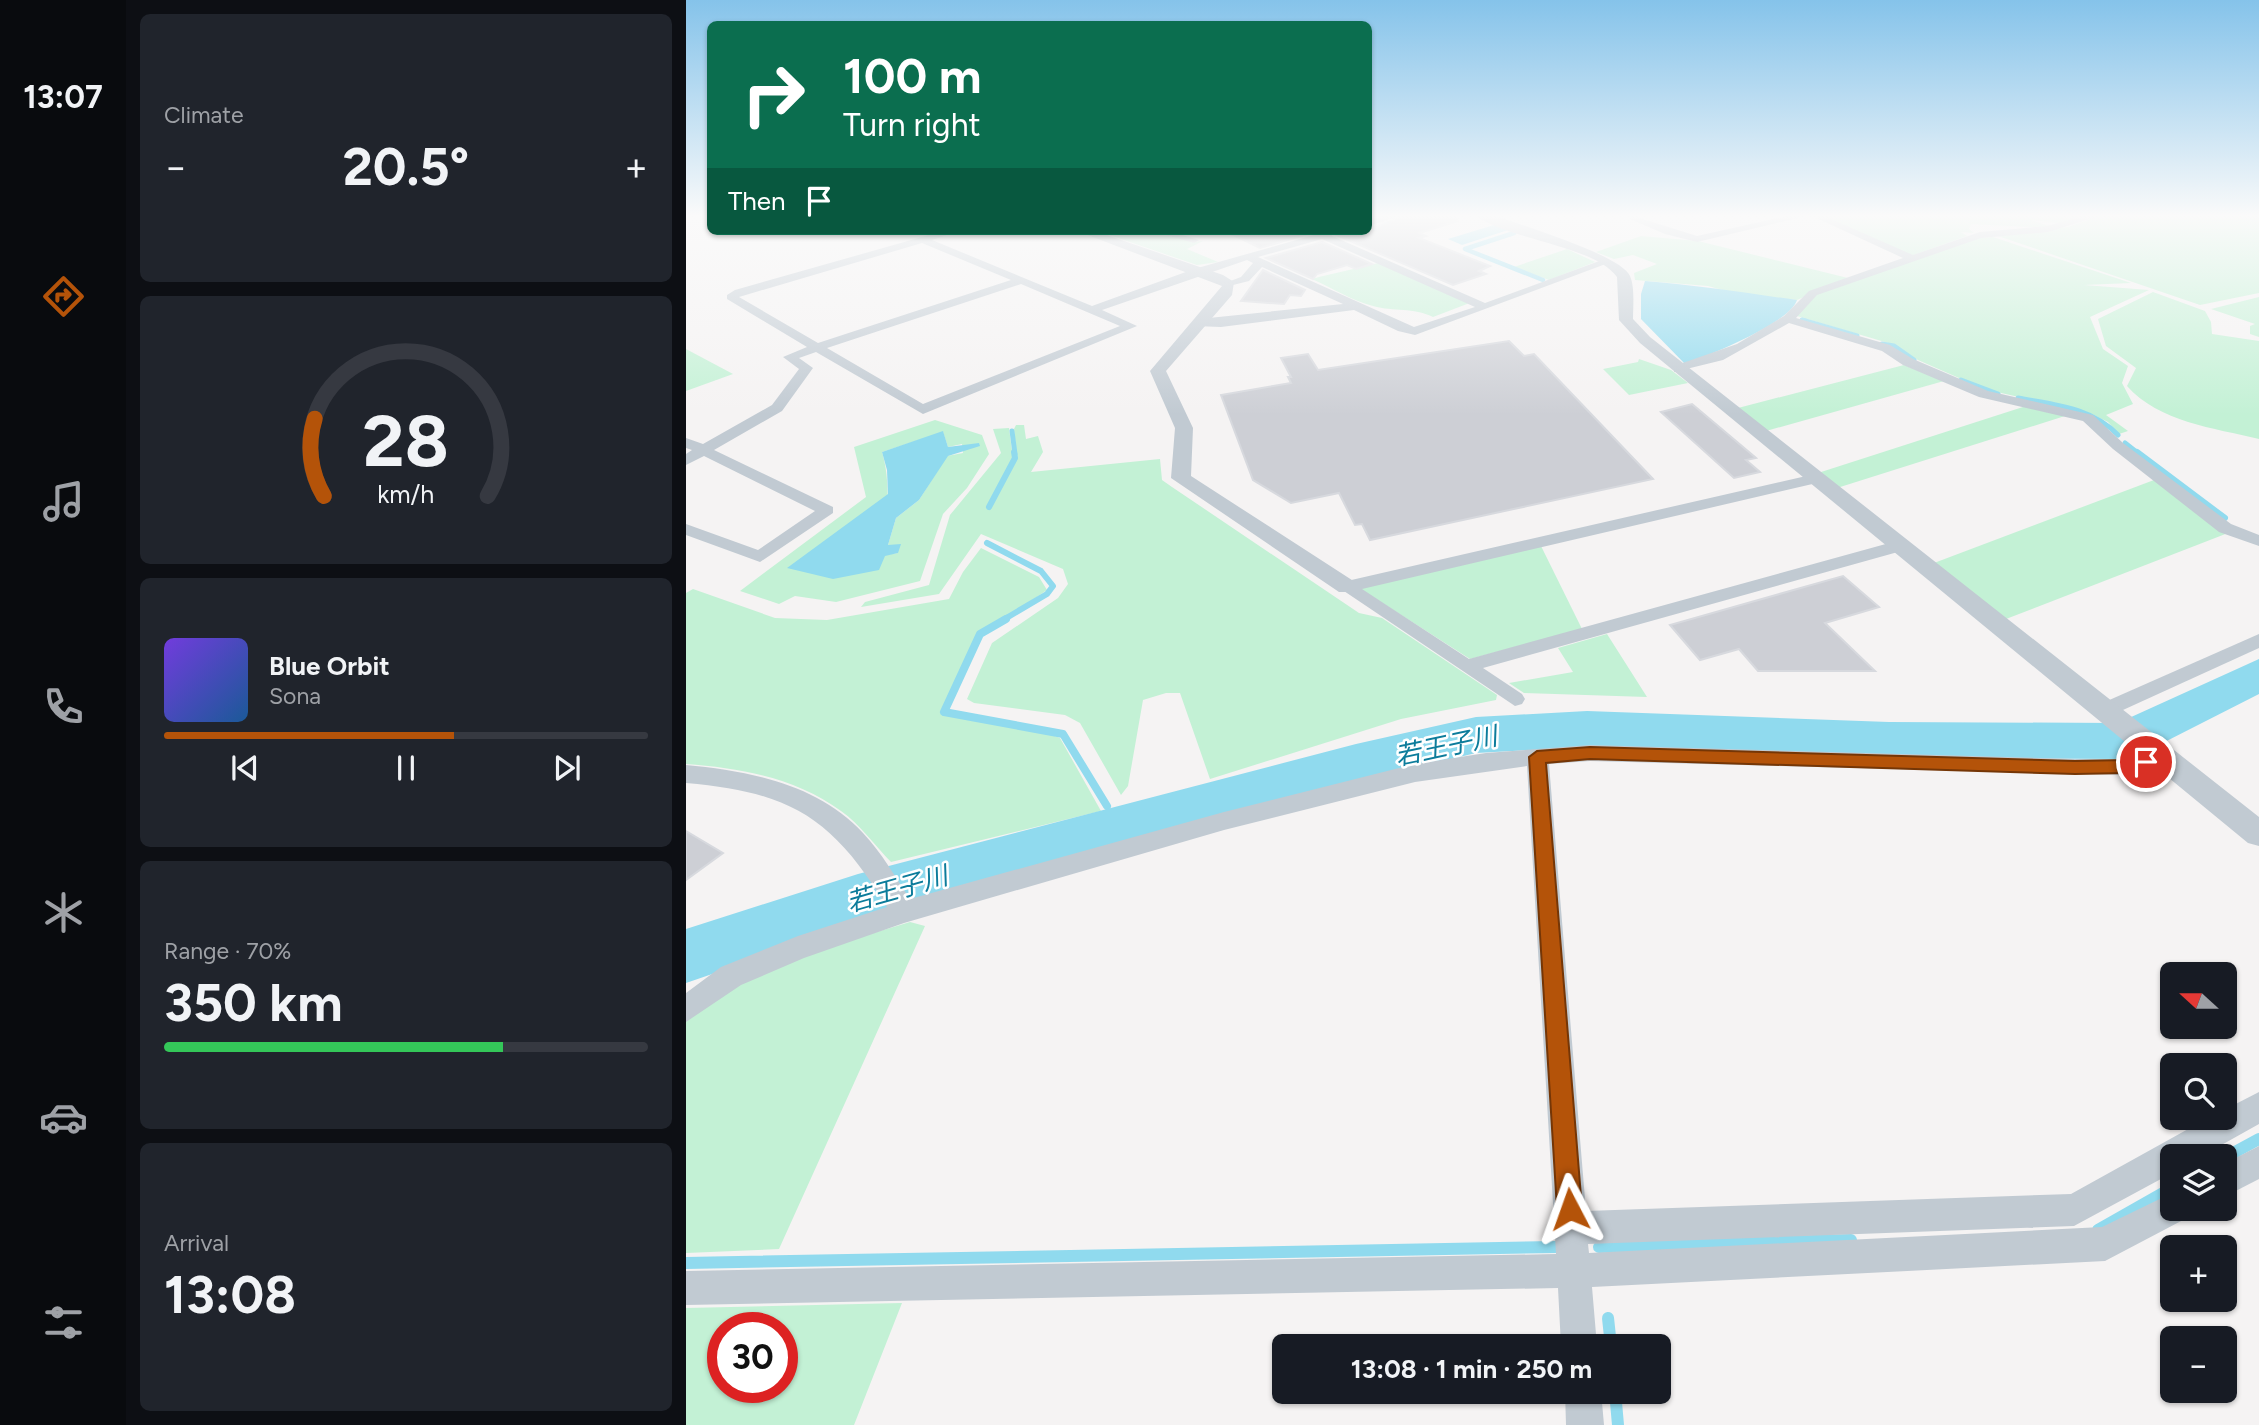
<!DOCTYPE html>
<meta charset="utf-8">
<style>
body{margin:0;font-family:Figtree,"Noto Sans JP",sans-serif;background:#20242c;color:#f1f3f6;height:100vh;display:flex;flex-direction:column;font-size:26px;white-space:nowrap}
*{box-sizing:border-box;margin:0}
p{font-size:23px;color:#9ea1a6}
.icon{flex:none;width:38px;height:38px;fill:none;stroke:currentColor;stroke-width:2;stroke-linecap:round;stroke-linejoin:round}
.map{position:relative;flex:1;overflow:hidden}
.side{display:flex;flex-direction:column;gap:14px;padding:14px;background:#0d0f14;width:560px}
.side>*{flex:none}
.guide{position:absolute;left:21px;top:21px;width:665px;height:214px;border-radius:10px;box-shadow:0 2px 5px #0004;background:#0b6e4f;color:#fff;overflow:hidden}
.needle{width:46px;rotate:291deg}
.buttons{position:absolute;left:1474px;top:962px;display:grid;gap:14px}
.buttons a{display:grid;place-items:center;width:77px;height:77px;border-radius:10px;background:#171b24;box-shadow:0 2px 5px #0004;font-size:35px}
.speed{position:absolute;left:21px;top:1312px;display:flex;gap:14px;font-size:35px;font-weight:700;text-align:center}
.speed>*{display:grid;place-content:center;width:91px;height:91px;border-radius:50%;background:#171b24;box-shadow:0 2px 5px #0004;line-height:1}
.speed .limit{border:10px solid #d22;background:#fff;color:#111}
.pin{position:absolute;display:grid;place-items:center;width:60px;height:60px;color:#fff;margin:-30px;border:4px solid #fff;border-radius:50%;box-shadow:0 2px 7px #0007}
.me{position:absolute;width:77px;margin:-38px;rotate:356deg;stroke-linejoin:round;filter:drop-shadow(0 0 5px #0008)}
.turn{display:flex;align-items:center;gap:24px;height:147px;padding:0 21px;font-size:32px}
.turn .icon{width:91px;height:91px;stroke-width:2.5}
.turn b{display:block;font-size:49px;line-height:60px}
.then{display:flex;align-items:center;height:66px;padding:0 21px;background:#0003;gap:14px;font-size:26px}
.big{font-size:52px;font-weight:700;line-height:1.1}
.side .widget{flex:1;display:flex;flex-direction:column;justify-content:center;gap:10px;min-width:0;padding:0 24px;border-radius:10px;background:#20242c}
.side .dial{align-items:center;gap:0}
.dial svg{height:182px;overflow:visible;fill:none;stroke:#363941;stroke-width:7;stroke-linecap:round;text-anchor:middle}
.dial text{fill:#f1f3f6;stroke:none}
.song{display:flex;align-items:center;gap:21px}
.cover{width:84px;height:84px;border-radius:10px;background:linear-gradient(135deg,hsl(260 70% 55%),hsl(210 70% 35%))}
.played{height:7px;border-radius:4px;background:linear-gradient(90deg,#b45309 60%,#363941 60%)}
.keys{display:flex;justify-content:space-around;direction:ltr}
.heat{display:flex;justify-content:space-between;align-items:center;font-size:38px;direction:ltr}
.charge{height:10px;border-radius:5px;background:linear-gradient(90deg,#34c759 70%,#363941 0)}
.trip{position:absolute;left:586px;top:1334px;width:399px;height:70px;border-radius:10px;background:#171b24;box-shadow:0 2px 5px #0004;font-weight:700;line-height:70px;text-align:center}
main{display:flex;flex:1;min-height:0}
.menu{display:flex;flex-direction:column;width:126px;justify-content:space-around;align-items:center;background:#090b0e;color:#9ea1a6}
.menu .icon{width:49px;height:49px}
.menu .on{color:#b45309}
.menu b{font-size:32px;color:#f1f3f6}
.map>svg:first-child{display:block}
.green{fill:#c3f1d5;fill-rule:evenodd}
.water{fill:#90daee}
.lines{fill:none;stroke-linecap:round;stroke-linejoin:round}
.stream-far4{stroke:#90daee;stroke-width:4.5}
.stream-far3{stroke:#90daee;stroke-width:5}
.stream-far2{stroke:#90daee;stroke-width:6}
.stream-far1{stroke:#90daee;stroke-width:8}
.stream{stroke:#90daee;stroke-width:12}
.river{fill:#90daee;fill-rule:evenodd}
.building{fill:#cdcfd5;stroke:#d7d9de;stroke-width:2}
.minor{fill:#c1cad2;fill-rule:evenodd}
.tertiary{fill:#c1cad2;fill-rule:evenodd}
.route{fill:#b45309;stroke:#753606;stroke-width:2}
.labels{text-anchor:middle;stroke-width:5;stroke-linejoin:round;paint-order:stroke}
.water-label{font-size:26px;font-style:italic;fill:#0c7c9b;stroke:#fff}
</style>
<main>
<nav class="menu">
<b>13:07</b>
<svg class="icon on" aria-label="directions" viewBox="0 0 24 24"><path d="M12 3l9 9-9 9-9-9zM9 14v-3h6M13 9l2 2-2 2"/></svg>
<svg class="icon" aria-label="music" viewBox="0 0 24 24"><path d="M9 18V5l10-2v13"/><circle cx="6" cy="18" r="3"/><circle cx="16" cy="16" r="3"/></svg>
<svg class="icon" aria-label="phone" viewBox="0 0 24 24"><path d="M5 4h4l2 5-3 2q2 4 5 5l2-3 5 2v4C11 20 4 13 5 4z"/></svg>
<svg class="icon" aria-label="climate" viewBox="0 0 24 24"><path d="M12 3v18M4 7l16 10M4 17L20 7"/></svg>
<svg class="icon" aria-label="car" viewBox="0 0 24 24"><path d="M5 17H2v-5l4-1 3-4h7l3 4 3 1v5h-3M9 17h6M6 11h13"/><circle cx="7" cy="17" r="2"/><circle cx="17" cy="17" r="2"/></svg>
<svg class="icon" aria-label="filters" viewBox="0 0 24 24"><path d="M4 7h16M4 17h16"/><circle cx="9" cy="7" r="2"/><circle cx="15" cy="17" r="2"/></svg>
</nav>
<section class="side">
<div class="widget"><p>Climate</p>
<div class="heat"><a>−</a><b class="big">20.5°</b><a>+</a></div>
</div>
<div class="widget dial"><svg viewBox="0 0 100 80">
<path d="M14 69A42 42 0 1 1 86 69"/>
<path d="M14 69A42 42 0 0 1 10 35" stroke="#b45309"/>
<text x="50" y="56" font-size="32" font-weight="700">28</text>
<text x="50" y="72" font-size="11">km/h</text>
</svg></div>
<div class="widget">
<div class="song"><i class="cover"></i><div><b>Blue Orbit</b><p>Sona</p></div></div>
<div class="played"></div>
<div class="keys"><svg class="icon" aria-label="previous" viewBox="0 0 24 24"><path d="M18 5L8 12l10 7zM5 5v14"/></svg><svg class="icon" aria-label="pause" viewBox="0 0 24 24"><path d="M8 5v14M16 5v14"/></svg><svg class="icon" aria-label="next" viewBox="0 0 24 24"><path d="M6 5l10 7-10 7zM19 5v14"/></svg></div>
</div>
<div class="widget"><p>Range · 70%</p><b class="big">350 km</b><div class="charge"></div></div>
<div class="widget"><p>Arrival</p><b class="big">13:08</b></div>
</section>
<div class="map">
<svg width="1573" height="1425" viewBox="0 0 1573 1425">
<rect width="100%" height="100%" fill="#f5f3f3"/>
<g class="green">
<path d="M1132,215H1406L1381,224L1345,220L1363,226L1361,228L1285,224L1283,229L1288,233L1275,232L1281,236L1225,256Z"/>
<path d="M1416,215L1573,216V293L1514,305L1312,236L1382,227Z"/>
<path d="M412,231H461L508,242L517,241L501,249L532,262L511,265Z"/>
<path d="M955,236L1012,241L1162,278L1111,300L1047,293L1022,286L949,280L948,273L971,264L947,255L928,259L910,252Z"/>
<path d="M1307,237L1445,283L1398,285L1463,290L1404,317L1417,349L1442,366L1436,383L1447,404L1420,415L1442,431L1433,434L1422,422L1406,414L1298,389L1232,360L1209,345L1111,316L1130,294L1292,238Z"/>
<path d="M881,249L909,262L863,280L828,267Z"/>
<path d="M695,262L782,303L781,304L747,317C727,307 708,312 687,306C667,301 646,288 626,279C650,272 672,269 695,262Z"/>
<path d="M1467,292L1519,311L1525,322L1526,334L1573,341V439C1528,428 1473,422 1441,386L1450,368L1420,346L1412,319Z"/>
<path d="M1573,297V337L1564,334V326L1569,324L1525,309Z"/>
<path d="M0,349L47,374L0,391Z"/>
<path d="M953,359L985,370L1002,383L943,395L917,369L952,362Z"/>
<path d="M1218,365L1258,381L1080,431L1052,408Z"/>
<path d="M1340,406L1382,415L1151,488L1132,473Z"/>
<path d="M249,420L296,435L303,454L281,488L257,514L234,581L150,602L109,596L93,604L54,591L180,497L168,447ZM257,432L262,447L276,444L277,453L261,456L233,500L210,518L202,545L212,553L199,555C200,521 206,486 196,452Z"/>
<path d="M330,425H338L340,439L352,436L357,452L345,472L474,459L476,480L486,487L673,613L696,618L811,695L810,700L715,719L524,779L494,693H480L457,700L442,786L435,795L394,723L379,715L288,703L281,699L306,643L372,598L382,584L377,569L295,534L253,594L175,607L179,602L243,585L264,515L315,453L307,429L323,428L327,458L302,508L331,457L328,429Z"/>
<path d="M1468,480L1542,533L1320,619L1248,563Z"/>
<path d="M855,546L896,629L784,659L673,588Z"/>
<path d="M295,548L353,577L361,590L320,618L292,632L254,713L352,730L374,738L415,811L205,862C189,846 174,824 155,811C110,778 55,768 0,764V593L7,589L89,618L141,620L263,599L277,572Z"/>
<path d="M921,634L961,697L838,693L823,683L887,672L872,648Z"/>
<path d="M224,922L239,926L93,1249L0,1253V1018C61,964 148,946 224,922Z"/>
<path d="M216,1303L168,1425H0V1308ZM37,1328H96V1388H37Z"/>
</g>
<g class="water">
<path d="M808,225L822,230L776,245L762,239Z"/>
<path d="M959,281C1011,285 1060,293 1111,300C1104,323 1023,355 999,364L955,319V294Z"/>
<path d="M257,431L262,447L293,443L294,446L262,456L233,500L210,518L202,545L215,544L212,553L199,556L193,570L147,579L101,568L202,494L201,470L196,452Z"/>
</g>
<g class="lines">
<g class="stream-far4">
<path d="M692,215L695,216"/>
<path d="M828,233L779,249L857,280"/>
<path d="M1116,320L1120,321"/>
</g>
<g class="stream-far3">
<path d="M1116,320L1171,336"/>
<path d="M1196,344L1208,346L1228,360"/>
<path d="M1275,380L1312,394"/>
<path d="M1332,398C1368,405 1405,407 1432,435"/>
<path d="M326,431L329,454"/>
<path d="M1439,443L1453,454"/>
</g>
<g class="stream-far2">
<path d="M1451,452L1539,518"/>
<path d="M303,507L329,458L328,452"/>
<path d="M301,543L355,571L367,586L361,594L317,620"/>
</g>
<path class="stream-far1" d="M320,619L294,634L258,712L377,734L421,806"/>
<g class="stream">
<path d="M1538,1158L1573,1139"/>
<path d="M1412,1230L1486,1188"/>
<path d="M913,1247L1165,1240"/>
<path d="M0,1263L871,1247"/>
<path d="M922,1318L925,1346"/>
<path d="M929,1391L932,1425"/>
</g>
<path class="river" d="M1573,659V694L1455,754L1438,759L1203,758L901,747L790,753L670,782L172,924L0,983V929L172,874L670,744L790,717L901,711L1203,722L1432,723Z"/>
</g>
<g class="building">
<path d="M719,215H771L772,221L733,233L740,236L733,238L804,266L793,271L800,274L767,285L648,234L647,231H682Z"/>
<path d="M539,231H620L622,234L574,248Z"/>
<path d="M636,242L686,264L670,269L661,265L631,274L627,279L580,258Z"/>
<path d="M577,270L619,290L615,296L604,295L598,304L555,301Z"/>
<path d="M823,341L838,356L848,354L967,479L684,540L676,524L669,525L653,493L605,503L567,480L535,395L605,383L602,377H605L595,358L622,354L632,370Z"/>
<path d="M1006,404L1070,458L1060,460L1074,472L1048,478L975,412Z"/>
<path d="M1157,576L1193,607L1139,623L1189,671H1072L1053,649L1014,660L984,625Z"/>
<path d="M0,831L37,853L0,880Z"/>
</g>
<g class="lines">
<g class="minor">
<path d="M700,215H717L682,226V220Z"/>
<path d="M944,215L1011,236L1105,215H1136L1227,255L1294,232L1361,226L1401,215H1417L1362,232L1295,238L1131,295L1110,318L1204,345L1227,359L1302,391L1407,415L1437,443L1545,524L1573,535V546L1533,532L1427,449L1397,421L1293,397L1217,365L1196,351L1103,323L1037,360L988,372V366L1051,344L1098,316L1123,291L1217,258L1124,215L1011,242L979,234L944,219Z"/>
<path d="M257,231H273L246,240L406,306L508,269L628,235L622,231L645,232L646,236L799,303L916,260L925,262L729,335L712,331L668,310L535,327L509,326L507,323L513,319L657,304L576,267L563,281L539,287V283L555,277L567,263L561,260L416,310L451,326L237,414L130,352L113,358L127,368L96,411L28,450L147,507V513L74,562L0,535V524L72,550L129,511L18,456L0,465V454L6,450L0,448V438L17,444L86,405L113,369L97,357L121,347L41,299V295L49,290ZM636,239L789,307L728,327L572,257ZM236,243L325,280L132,343L53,297ZM335,284L434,326L237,404L141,348Z"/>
<path d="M465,231H483L513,240L508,243Z"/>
<path d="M1129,474L1135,476V482L676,589L783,659L1207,542H1219L1222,546L1219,550L797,668L836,694L839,699L836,704L829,706L652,587L661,581Z"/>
<path d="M1573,634V648L1426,715H1412L1409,710L1412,705Z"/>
<path d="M904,745L1389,759H1441L1478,750L1486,752L1489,758L1486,764L1441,775L904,761L863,764L900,1211L1385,1194L1522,1118H1538V1110L1573,1092V1124L1514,1157H1486V1173L1388,1226L902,1244L903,1253L1416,1227L1486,1193V1209H1502L1497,1220L1419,1261L906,1287L911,1346H875L872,1288L0,1305V1271L870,1254L841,766L729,782L538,830L218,923L118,958L55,985L0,1022V993L35,967L112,936L201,907C146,817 104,792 0,783V765C63,771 132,784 177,833C196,853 209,877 224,899L538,812L729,764L800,753Z"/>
<path d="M1573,1146V1179L1538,1197V1164Z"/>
<path d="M879,1391H915L918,1425H880Z"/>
</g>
<g class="tertiary">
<path d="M789,215H807C832,224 935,255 944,276C949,287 947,307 947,319L964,337L1573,817V846L1562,843L954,343L933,320L931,277C908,245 821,240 789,215Z"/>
<path d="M391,231H409L537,275L548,282L546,295L480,371L507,428L505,476L669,582L672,587L669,592H653L485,478L489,428L464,371L536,286Z"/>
</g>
</g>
<linearGradient id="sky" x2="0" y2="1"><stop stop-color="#85c3ea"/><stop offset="0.52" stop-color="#fafafa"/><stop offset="1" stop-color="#fafafa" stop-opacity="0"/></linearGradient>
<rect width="1573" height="415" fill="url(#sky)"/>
<path class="route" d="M904,747L1389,761L1441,760L1460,756L1468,762L1465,767L1441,773L1389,774L904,759L860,763L896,1209L892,1218L884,1221L875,1218L871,1209L843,757L851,751Z"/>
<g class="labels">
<g class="water-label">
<text transform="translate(760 746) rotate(-12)" y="9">若王子川</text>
<text transform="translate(211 889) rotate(-16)" y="9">若王子川</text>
</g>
</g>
</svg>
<div class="buttons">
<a><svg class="needle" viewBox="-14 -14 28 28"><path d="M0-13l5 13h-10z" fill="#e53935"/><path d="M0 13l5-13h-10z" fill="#9ea1a6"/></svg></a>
<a><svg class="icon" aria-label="search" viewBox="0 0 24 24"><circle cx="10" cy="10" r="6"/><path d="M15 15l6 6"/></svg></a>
<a><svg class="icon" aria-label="layers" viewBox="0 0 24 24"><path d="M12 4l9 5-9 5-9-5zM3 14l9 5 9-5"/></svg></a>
<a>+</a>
<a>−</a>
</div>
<div class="speed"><div class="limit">30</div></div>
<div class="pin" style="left:1460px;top:762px;background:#d93025"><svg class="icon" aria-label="arrive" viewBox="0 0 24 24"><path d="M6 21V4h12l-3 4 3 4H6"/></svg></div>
<svg class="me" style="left:884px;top:1209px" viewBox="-20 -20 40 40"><path d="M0-17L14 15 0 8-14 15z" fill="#b45309" stroke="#fff" stroke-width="4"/></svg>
<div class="trip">13:08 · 1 min · 250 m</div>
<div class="guide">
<div class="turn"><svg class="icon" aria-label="right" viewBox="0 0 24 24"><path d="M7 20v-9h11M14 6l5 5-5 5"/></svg><div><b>100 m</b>Turn right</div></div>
<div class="then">Then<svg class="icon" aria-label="arrive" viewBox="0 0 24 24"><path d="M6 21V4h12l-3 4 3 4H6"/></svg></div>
</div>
</div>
</main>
